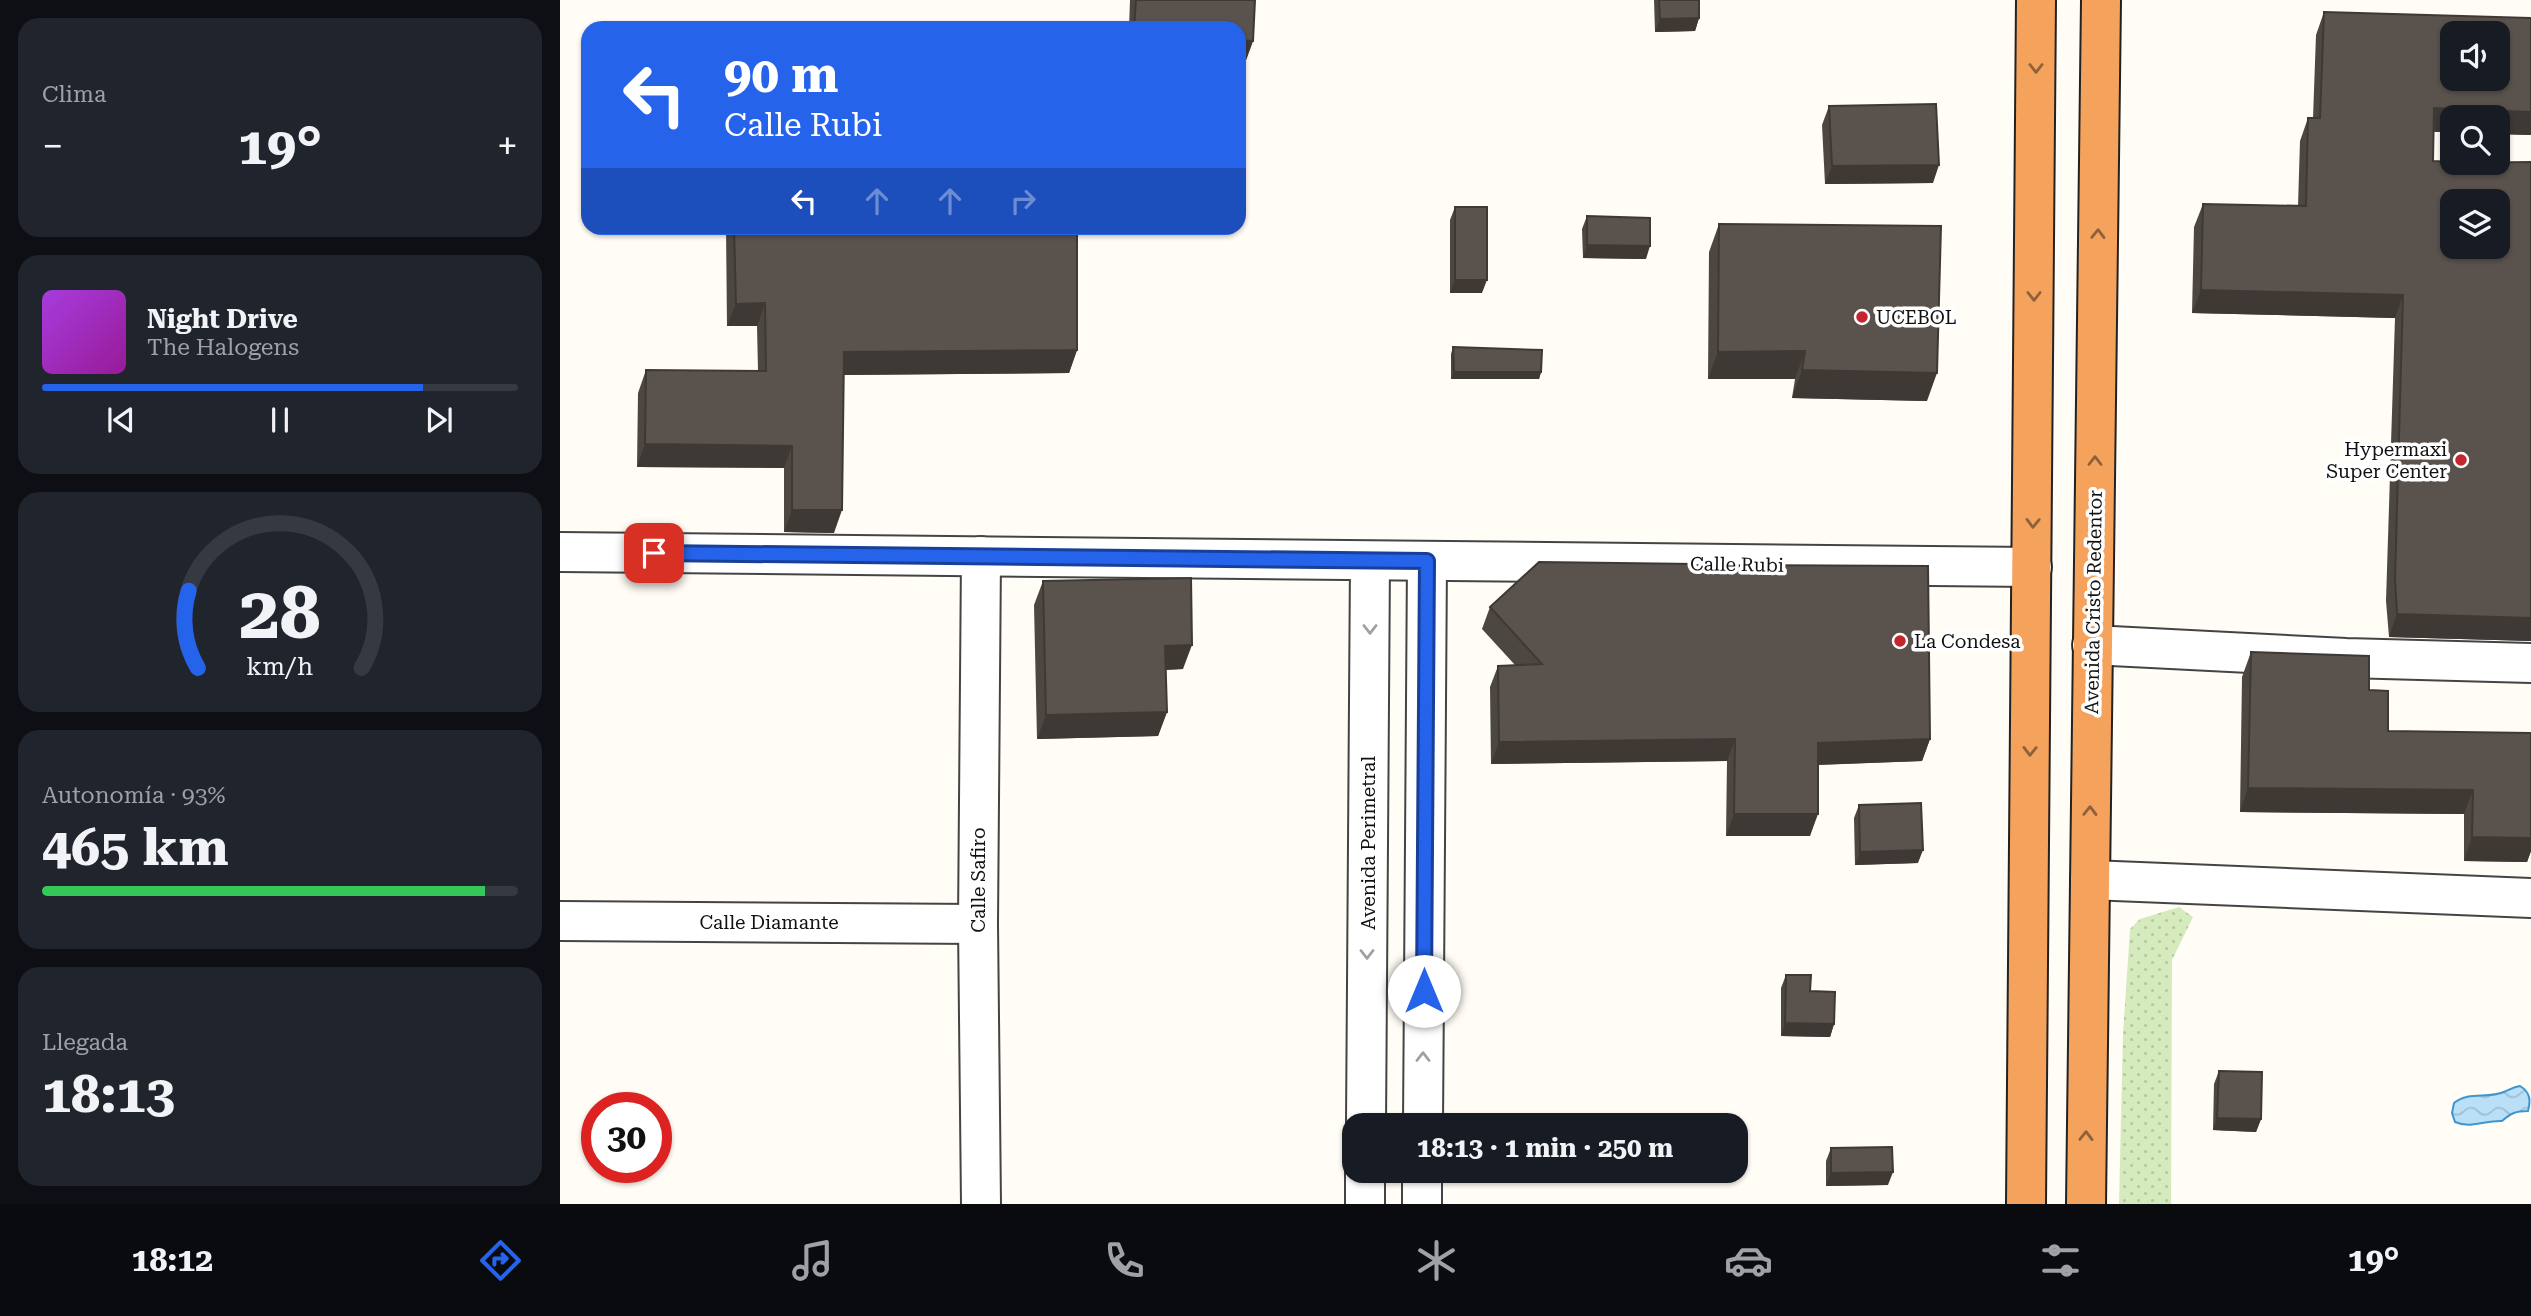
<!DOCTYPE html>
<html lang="es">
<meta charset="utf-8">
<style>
body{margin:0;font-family:"Roboto Serif",serif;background:#20242c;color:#f1f3f6;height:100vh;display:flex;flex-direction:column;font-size:26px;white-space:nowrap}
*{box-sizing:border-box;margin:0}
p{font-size:23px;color:#9ea1a6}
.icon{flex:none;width:38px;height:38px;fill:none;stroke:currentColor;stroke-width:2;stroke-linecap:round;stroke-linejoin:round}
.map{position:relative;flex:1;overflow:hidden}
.side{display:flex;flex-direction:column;gap:18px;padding:18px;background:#0d0f14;width:560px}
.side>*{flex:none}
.top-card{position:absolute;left:21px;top:21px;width:665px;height:214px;border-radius:21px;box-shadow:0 2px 5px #0004;background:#2563eb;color:#fff;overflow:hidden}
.tools{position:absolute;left:1880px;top:21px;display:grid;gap:14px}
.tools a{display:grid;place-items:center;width:70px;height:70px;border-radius:14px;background:#171b24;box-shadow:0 2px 5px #0004;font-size:35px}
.speed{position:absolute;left:21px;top:1092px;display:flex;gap:14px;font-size:35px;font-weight:700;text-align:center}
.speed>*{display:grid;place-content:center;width:91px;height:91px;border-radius:50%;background:#171b24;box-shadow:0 2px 5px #0004;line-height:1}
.speed .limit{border:10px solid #d22;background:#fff;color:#111}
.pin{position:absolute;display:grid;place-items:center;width:60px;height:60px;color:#fff;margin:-30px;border-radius:14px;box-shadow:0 4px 10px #0006}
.me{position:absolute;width:77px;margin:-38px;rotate:0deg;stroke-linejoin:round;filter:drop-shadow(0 0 5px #0008)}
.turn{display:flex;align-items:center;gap:24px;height:147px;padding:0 28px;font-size:32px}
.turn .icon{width:91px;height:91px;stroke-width:2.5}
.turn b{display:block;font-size:49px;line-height:60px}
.lanes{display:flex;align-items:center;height:66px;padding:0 28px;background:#0003;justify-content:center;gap:35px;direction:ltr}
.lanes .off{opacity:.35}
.big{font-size:52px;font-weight:700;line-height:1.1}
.side .widget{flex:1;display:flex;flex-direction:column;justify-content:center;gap:10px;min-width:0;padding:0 24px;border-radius:21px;background:#20242c}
.side .dial{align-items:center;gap:0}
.dial svg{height:182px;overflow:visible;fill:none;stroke:#363941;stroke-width:7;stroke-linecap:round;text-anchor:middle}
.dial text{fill:#f1f3f6;stroke:none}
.song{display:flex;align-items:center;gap:21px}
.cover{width:84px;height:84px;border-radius:10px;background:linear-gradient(135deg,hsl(280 70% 55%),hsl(300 70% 35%))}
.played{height:7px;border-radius:4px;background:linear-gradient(90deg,#2563eb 80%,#363941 80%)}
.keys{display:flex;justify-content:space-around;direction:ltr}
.heat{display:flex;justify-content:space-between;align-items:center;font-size:38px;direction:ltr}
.charge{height:10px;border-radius:5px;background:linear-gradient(90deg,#34c759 93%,#363941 0)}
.trip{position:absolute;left:782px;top:1113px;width:406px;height:70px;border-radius:21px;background:#171b24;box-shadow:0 2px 5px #0004;font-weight:700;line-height:70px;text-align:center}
.dock{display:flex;height:112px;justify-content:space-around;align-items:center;background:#090b0e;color:#9ea1a6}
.dock .icon{width:49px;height:49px}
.dock .current{color:#2563eb}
.dock b{font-size:32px;color:#f1f3f6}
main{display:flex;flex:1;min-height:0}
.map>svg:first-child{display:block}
.grass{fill:url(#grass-dots)}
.water{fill:url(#water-waves);stroke:#3f96cf;stroke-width:2}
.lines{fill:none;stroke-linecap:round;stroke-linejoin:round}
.minor-casing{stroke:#444;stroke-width:42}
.highway-casing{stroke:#222;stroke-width:42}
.minor{stroke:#fff;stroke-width:38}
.highway{stroke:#f5a25d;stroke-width:38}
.wall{fill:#4d4742}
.shaded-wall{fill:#3f3936}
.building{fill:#5a524d;stroke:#3f3936;stroke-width:2;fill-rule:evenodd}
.oneway{stroke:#8e613b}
.oneway2{stroke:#a0a0a0}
.route-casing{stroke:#184099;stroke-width:18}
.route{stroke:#2563eb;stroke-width:12}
.poi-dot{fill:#c4262e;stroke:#fff;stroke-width:2.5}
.labels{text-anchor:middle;stroke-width:7;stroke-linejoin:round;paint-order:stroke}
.poi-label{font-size:19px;fill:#111;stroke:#fff;text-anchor:start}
.street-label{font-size:19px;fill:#111;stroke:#fff}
</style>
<main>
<section class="side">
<div class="widget"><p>Clima</p>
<div class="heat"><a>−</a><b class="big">19°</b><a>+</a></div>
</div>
<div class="widget">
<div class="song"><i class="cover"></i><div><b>Night Drive</b><p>The Halogens</p></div></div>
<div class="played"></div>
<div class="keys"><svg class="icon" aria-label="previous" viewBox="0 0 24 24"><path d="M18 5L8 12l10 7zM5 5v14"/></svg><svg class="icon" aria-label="pause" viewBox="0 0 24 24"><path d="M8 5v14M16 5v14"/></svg><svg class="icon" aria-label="next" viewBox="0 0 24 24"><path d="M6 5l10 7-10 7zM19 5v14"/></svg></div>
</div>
<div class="widget dial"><svg viewBox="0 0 100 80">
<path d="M14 69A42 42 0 1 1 86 69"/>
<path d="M14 69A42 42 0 0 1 10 35" stroke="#2563eb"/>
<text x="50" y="56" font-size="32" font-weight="700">28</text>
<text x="50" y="72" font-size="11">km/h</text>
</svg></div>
<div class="widget"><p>Autonomía · 93%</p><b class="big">465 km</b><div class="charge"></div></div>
<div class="widget"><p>Llegada</p><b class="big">18:13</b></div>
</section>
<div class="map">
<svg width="1971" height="1204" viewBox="0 0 1971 1204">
<defs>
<pattern id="grass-dots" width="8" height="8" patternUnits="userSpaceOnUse" patternTransform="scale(1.75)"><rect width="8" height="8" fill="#d5ebbd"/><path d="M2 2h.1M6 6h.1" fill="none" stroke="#b6c8a1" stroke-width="1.8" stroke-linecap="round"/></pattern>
<pattern id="water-waves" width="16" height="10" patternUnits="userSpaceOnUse" patternTransform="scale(1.75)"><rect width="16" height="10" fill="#b9e0f7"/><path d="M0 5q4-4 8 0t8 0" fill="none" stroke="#9ebfd3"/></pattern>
</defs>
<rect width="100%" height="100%" fill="#fffdf5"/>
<path class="grass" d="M1619,907L1633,917L1612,960L1611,1204H1559L1563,1034L1570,929L1580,919Z"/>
<path class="water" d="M1960,1086C1970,1092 1971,1100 1968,1111C1956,1111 1951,1113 1942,1121C1926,1120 1911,1129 1895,1122L1892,1113L1894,1103C1909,1091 1927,1099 1944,1092C1951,1089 1953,1087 1960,1086Z"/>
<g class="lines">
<g class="minor-casing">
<g id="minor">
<path d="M0,552L1472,567"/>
<path d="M1532,645L1786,658L1971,663"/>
<path d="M1530,880L1971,898"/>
<path d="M0,921L418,924"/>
<path d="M806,1125L810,561"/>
<path d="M863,1125L867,561"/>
<path d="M421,1204L418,924L421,556"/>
<path d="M805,1204V1171"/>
<path d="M862,1204V1171"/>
</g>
</g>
<g class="highway-casing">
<g id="highway">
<path d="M1466,1204L1476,0"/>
<path d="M1526,1204L1541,0"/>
</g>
</g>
<use href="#minor" class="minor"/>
<use href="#highway" class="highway"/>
</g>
<g class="wall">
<path d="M570,0H695L693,41L686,60L679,28H569Z"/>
<path d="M1094,0H1139V18L1135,31L1095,32Z"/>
<path d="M1764,12L1971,135L1937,134V117L1892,132H1873V161L1971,641L1829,637L1826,601L1835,318L1632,313L1634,227L1643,204L1738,206L1740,141L1748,118H1753L1756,35Z"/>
<path d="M1269,106L1373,183L1265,184L1262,125Z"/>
<path d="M895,207L922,293H890V220Z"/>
<path d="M1027,216L1086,259L1023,258L1022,229Z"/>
<path d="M1159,224L1367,401L1232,398L1235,379H1148L1149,252Z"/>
<path d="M166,228H517V350L509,373L283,375L274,533L224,532V468L77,467L78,393L86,370L198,371L197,326H167Z"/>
<path d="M893,347L981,372L979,379H891V354Z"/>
<path d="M1135,565L1370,739L1362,761L1258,765L1250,836H1166L1167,761L931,764L930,687L938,666L955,665L922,629L930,607Z"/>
<path d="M483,581L623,669L606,670L607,712L598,736L477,739L474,605Z"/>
<path d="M1691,652L1809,690L1828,731L1971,733V851L1967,862L1904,861V814L1680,812L1682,677Z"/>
<path d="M1299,805L1358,863L1295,865L1294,818Z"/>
<path d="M1226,975L1274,1024L1270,1037L1221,1036V988Z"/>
<path d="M1659,1071L1701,1119L1696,1132L1653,1130L1654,1084Z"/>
<path d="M1271,1148L1328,1185L1266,1186V1161Z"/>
</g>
<g class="shaded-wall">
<path d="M1139,18L1135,31L1095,32L1100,19Z"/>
<path d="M679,40L693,41L686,60L679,59Z"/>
<path d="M1874,108L1971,112V135L1937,134V117H1892V132L1866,131Z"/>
<path d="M1379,165L1373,183L1265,184L1272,166Z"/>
<path d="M1027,245L1090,246L1086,259L1023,258Z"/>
<path d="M895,280H927L922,293H890Z"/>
<path d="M1641,290L1843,295L1835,318L1632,313Z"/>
<path d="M205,303L197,326H167L176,304Z"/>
<path d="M517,350L509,373L276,375L284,352Z"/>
<path d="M1245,351L1235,379H1148L1158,352Z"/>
<path d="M1242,370L1377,373L1367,401L1232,398Z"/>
<path d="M894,372H981L979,379H891Z"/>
<path d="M85,444L232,446L224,468L77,467Z"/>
<path d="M232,510H282L274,533L224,532Z"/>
<path d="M1837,614L1971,618V641L1829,637Z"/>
<path d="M632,645L623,669L597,670L605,646Z"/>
<path d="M607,712L598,736L477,739L486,715Z"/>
<path d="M1175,739L1167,761L931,764L939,742Z"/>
<path d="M1370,739L1362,761L1250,765L1258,743Z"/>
<path d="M1688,788L1913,790L1904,814L1680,812Z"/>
<path d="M1174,814H1258L1250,836H1166Z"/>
<path d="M1912,837L1971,838V851L1967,862L1904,861Z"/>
<path d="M1363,850L1358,863L1295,865L1300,852Z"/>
<path d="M1225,1023L1274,1024L1270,1037L1221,1036Z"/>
<path d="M1657,1118L1701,1119L1696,1132L1653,1130Z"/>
<path d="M1333,1172L1328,1185L1266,1186L1271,1173Z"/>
</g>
<g class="building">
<path d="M576,0H695L693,41L679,40V28H574Z"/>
<path d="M1099,0H1139V18L1100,19Z"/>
<path d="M1764,12L1971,18V112L1874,108L1873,161L1892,162V163L1971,162V618L1837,614L1835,578L1843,295L1641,290L1643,204L1746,206L1748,118H1760ZM1892,33H1937V79H1892ZM1892,201H1937V247H1892Z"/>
<path d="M1376,104L1379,165L1272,166L1269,106Z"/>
<rect x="895" y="207" width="32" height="73"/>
<path d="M1027,216L1090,218V246L1027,245Z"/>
<path d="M1159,224L1381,226L1377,373L1242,370L1245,351L1158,352Z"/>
<path d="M174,228H517V350L284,352L282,510H232V446L85,444L86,370L206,371L205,303L176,304Z"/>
<path d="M893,347L982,350L981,372H894Z"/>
<path d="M979,562L1135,564V565L1368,566L1370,739L1258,743V814H1174L1175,739L939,742L938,666L982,664L930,607Z"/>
<path d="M631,578L632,645L605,646L607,712L486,715L483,581Z"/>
<path d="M1691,652L1809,656V690L1828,691V731L1971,733V838L1912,837L1913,790L1688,788Z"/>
<path d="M1361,803L1363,850L1300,852L1299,805Z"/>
<path d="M1226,975H1251L1250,991L1275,992L1274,1024L1225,1023Z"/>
<path d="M1659,1071L1702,1072L1701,1119L1657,1118Z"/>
<path d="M1332,1147L1333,1172L1271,1173V1148Z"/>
</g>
<defs><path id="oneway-chevron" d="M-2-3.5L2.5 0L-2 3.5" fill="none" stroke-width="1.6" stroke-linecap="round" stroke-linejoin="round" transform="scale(1.75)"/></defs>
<g class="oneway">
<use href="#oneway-chevron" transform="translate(1476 68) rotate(90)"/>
<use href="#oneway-chevron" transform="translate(1538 234) rotate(-89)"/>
<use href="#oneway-chevron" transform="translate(1474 296) rotate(90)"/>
<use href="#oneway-chevron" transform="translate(1535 461) rotate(-90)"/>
<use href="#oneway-chevron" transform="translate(1473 523) rotate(91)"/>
<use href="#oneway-chevron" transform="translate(1470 751) rotate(91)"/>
<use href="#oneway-chevron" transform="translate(1530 811) rotate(-89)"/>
<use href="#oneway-chevron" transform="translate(1526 1136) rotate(-89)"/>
</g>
<g class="oneway2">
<use href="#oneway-chevron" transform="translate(810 629) rotate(90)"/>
<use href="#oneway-chevron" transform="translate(807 954) rotate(90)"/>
<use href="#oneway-chevron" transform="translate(863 1057) rotate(-90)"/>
</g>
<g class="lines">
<g class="route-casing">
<path id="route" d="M94,553L867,561L864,991"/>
</g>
<use href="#route" class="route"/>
</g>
<g class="poi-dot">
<circle cx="1302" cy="317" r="7"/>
<circle cx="1901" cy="460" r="7"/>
<circle cx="1340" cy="641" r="7"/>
</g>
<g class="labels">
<g class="poi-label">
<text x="1316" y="324">UCEBOL</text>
<text x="1887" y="456" text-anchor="end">Hypermaxi<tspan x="1887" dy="22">Super Center</tspan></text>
<text x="1354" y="648">La Condesa</text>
</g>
<g class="street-label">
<text transform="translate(1177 564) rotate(1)" y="7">Calle Rubi</text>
<text transform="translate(1533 602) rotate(-89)" y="7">Avenida Cristo Redentor</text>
<text transform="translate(808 843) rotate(-90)" y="7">Avenida Perimetral</text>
<text transform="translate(418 880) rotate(-90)" y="7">Calle Safiro</text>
<text x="209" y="929">Calle Diamante</text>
</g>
</g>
</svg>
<div class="tools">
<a><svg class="icon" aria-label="sound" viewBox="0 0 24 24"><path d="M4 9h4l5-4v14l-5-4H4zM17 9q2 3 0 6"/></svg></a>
<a><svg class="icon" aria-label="search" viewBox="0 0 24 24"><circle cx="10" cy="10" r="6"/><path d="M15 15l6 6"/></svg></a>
<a><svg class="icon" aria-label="layers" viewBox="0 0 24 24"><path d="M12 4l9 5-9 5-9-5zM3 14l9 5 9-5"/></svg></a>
</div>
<div class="speed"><div class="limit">30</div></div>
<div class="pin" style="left:94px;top:553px;background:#d93025"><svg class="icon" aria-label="arrive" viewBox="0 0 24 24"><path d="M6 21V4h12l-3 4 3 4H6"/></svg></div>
<svg class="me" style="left:864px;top:991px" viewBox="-20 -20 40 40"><circle r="19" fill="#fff"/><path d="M0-13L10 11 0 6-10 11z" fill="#2563eb"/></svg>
<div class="trip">18:13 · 1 min · 250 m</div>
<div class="top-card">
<div class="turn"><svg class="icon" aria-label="left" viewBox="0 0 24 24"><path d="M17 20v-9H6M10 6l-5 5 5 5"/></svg><div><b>90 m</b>Calle Rubi</div></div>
<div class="lanes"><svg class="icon" aria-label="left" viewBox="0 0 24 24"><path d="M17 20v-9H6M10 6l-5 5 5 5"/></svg><svg class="icon off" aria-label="ahead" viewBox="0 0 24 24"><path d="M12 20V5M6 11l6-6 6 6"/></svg><svg class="icon off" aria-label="ahead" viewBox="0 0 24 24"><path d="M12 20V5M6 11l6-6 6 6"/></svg><svg class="icon off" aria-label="right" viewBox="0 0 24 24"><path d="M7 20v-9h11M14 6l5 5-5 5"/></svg></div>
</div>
</div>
</main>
<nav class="dock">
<b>18:12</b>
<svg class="icon current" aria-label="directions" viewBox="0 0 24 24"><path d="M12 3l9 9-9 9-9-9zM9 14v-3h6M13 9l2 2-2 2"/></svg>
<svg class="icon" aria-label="music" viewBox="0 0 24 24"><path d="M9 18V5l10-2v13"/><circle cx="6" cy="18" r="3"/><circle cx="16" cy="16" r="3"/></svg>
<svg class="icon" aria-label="phone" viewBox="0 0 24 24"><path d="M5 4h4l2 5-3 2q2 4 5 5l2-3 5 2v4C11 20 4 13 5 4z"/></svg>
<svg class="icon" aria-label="climate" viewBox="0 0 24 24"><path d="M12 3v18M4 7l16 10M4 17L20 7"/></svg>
<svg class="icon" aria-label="car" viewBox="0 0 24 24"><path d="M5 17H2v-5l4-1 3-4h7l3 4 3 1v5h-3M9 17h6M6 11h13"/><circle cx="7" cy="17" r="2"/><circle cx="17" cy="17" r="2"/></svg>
<svg class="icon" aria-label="filters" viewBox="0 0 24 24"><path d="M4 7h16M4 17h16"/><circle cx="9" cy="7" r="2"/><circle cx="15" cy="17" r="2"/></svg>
<b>19°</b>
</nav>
